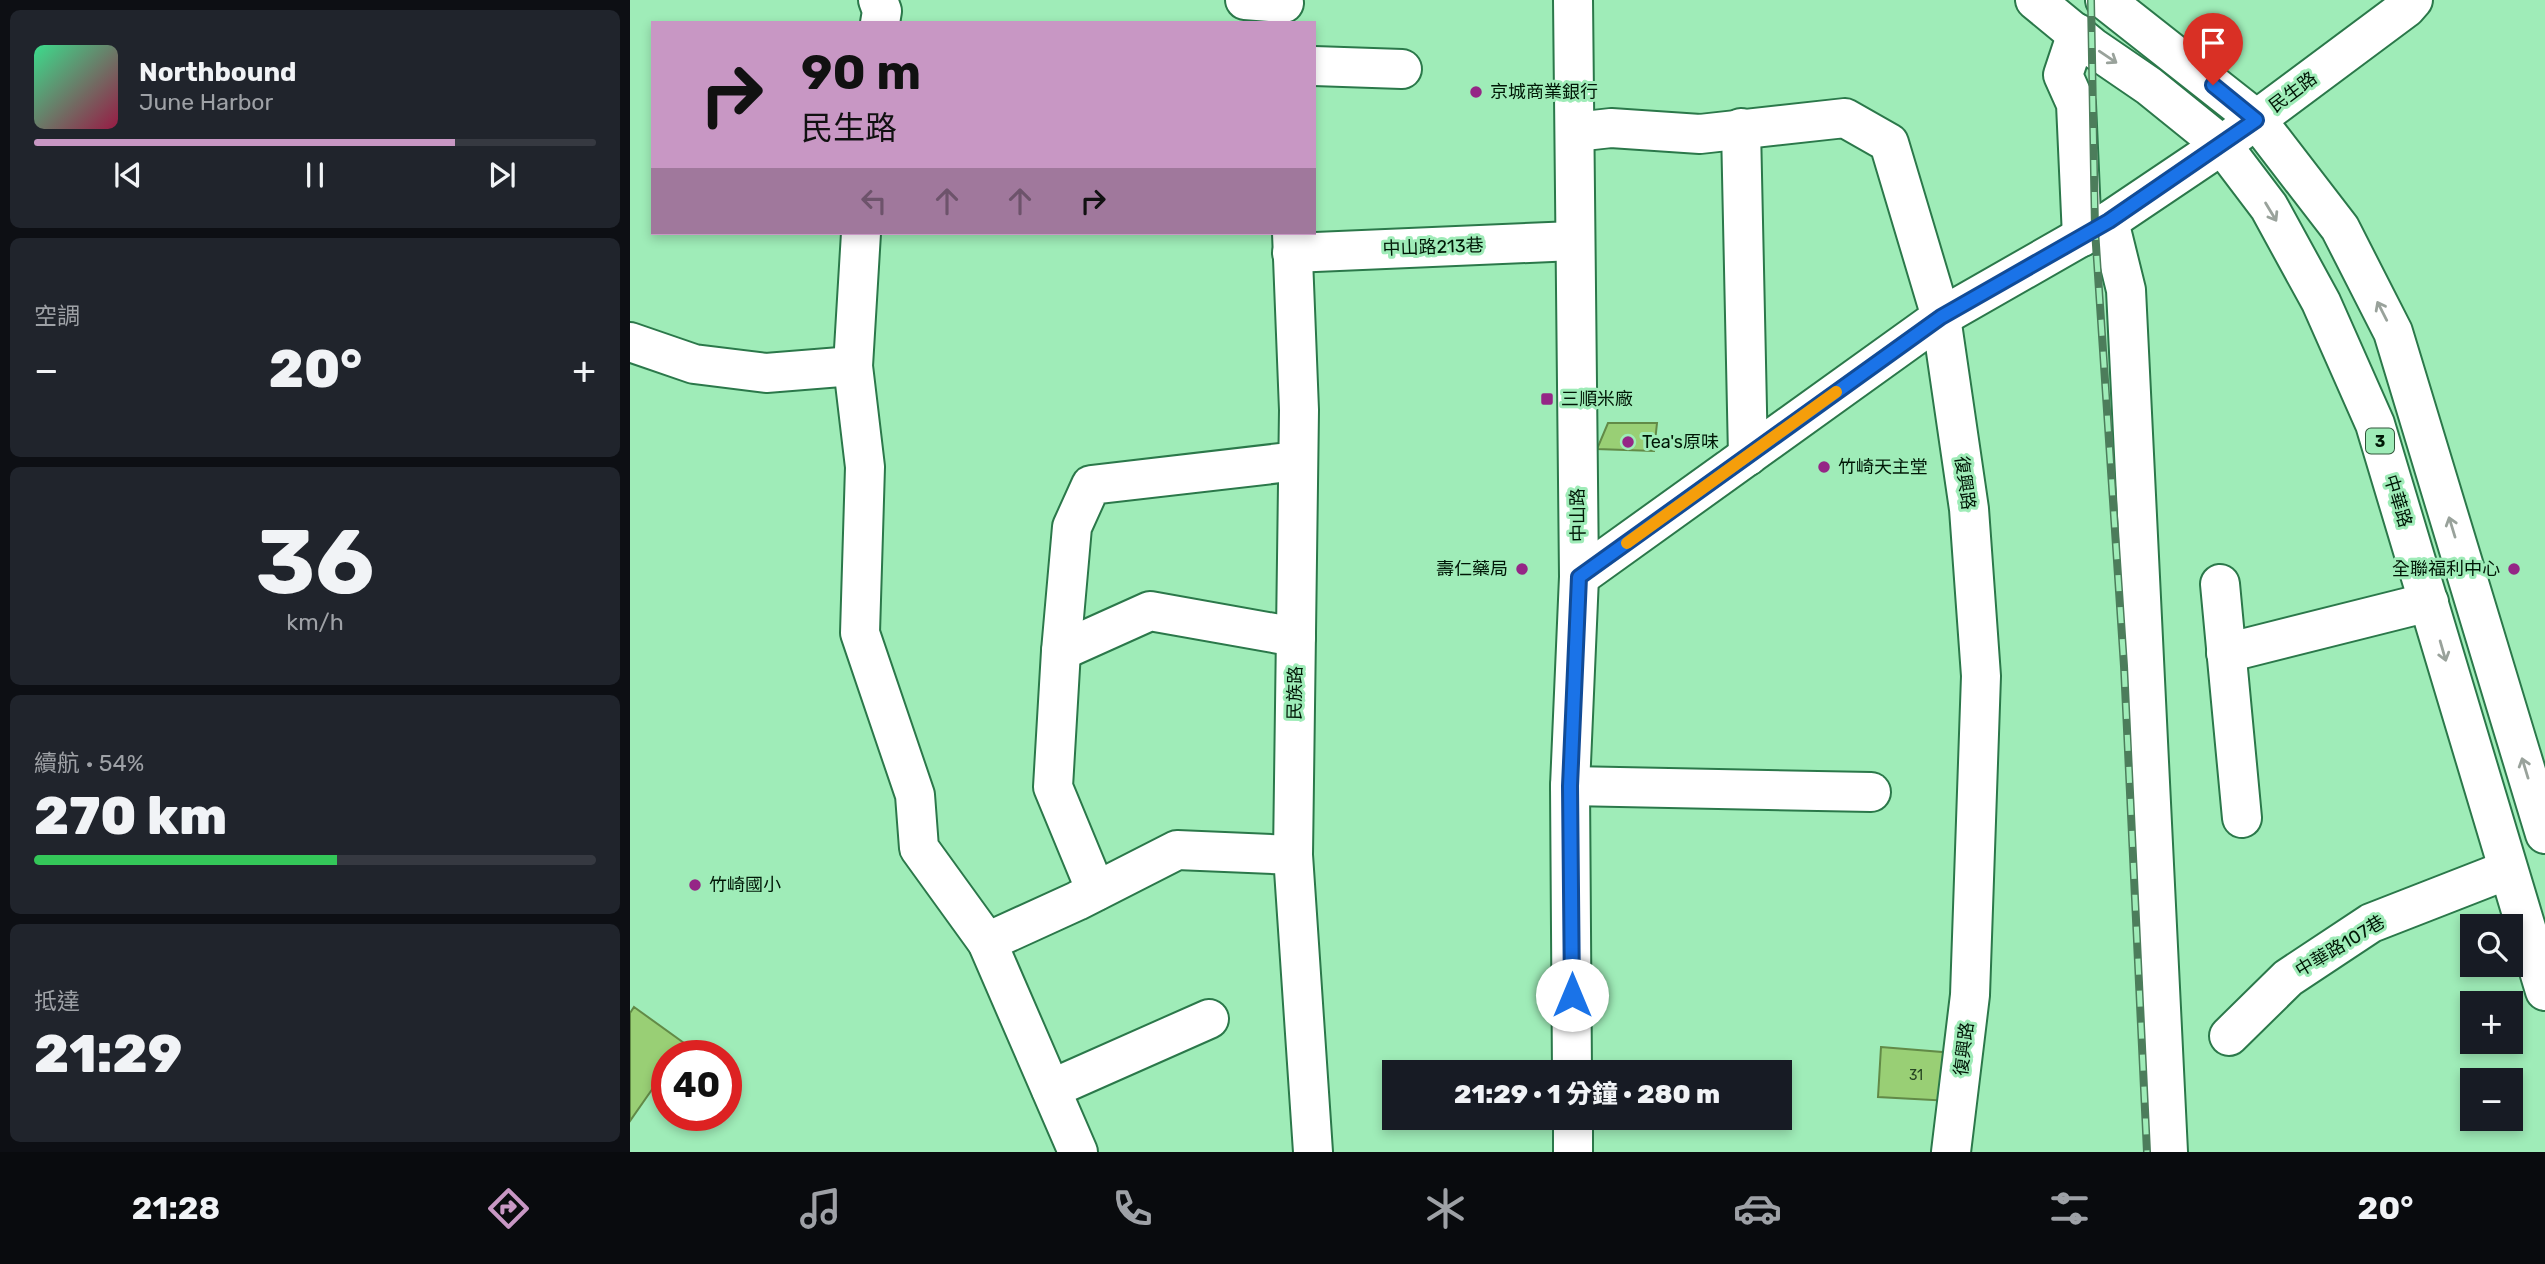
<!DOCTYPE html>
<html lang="zh-TW">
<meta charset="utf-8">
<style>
body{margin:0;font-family:Rubik,"Noto Sans TC",sans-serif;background:#20242c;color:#f1f3f6;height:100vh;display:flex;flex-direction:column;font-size:26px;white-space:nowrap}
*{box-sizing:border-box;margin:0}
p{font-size:23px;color:#9ea1a6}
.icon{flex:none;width:38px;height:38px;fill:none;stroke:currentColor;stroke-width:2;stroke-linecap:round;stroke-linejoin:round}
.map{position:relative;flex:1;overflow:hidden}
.details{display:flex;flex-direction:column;gap:10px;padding:10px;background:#0d0f14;width:630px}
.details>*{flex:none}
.hud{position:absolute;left:21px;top:21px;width:665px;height:214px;border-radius:0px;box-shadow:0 4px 10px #0003;background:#c897c4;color:#111;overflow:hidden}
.controls{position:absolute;left:1830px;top:914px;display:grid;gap:14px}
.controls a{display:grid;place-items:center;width:63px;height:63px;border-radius:0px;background:#171b24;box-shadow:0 4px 10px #0003;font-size:35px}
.speed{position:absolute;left:21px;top:1040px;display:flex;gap:14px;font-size:35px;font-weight:700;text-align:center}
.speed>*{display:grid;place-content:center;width:91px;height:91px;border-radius:50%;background:#171b24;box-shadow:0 4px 10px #0003;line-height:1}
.speed .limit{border:10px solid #d22;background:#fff;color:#111}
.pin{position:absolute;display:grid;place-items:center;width:60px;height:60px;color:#fff;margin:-72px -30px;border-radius:50% 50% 50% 0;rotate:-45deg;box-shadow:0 0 7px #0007}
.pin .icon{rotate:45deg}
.me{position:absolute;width:77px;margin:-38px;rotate:0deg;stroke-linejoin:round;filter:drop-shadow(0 0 5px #0008)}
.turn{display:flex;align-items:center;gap:24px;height:147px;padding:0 35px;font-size:32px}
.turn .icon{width:91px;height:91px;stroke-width:2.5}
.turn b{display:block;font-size:49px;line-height:60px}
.lanes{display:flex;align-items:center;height:66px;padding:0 35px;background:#0003;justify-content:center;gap:35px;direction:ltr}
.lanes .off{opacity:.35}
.big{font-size:52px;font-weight:800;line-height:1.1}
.details .card{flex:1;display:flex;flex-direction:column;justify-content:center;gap:10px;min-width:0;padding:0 24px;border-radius:10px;background:#20242c}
.details .dial{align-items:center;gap:0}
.dial b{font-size:91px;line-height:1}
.song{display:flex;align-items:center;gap:21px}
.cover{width:84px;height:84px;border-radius:10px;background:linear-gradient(135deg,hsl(150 70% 55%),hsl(340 70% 35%))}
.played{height:7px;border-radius:4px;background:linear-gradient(90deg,#c897c4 75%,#363941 75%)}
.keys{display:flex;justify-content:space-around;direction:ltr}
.heat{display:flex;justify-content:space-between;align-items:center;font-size:38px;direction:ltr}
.charge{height:10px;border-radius:5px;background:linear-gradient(90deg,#34c759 54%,#363941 0)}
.trip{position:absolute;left:752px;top:1060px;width:410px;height:70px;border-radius:0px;background:#171b24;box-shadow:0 4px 10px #0003;font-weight:800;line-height:70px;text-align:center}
.dock{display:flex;height:112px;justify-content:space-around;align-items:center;background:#090b0e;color:#9ea1a6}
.dock .icon{width:49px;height:49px}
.dock .active{color:#c897c4}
.dock b{font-size:32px;color:#f1f3f6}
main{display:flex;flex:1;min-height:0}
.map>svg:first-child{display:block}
.building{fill:#99cf75;stroke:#628a47;stroke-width:2}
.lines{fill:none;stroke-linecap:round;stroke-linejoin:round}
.minor-casing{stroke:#2b784a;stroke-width:42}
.major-casing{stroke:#2b784a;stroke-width:42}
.minor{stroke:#fff;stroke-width:38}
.major{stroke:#fff;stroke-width:38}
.rail-casing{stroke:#4c7d5b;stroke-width:8}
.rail{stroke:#9fecb8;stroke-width:5;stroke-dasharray:16;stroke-linecap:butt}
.oneway{stroke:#99a29b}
.route-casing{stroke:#114b97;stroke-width:18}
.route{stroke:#1a73e8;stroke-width:12}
.slow{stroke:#f59e0b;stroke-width:12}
.poi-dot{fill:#952686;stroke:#9fecb8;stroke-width:2.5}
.labels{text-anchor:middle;stroke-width:6;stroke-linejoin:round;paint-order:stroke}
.number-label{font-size:14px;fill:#264522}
.shield{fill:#9fecb8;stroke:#30573b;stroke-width:2}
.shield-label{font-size:16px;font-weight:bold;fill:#001706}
.poi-label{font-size:18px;fill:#001706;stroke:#9fecb8;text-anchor:start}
.street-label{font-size:18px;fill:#001706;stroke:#9fecb8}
</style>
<main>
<section class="details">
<div class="card">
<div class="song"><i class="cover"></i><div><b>Northbound</b><p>June Harbor</p></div></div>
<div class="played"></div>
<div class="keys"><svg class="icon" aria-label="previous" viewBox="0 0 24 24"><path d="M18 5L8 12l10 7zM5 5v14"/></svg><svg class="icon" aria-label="pause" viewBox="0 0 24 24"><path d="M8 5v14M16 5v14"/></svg><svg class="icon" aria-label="next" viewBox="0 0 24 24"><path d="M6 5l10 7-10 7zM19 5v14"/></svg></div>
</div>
<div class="card"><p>空調</p>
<div class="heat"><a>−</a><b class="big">20°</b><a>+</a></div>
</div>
<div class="card dial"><b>36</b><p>km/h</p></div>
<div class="card"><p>續航 · 54%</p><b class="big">270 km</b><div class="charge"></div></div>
<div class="card"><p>抵達</p><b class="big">21:29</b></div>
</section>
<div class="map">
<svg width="1915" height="1152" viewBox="0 0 1915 1152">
<rect width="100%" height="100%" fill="#9fecb8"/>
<g class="building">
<path d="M978,423H1027L1024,451L967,449Z"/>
<path d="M4,1007L54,1043L46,1055H37V1068L0,1121V1013Z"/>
<path d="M1251,1047L1324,1053L1321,1101L1248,1097Z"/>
</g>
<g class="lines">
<g class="minor-casing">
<g id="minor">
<path d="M248,0L252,11L250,23"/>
<path d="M615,0L654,3"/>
<path d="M1447,33L1433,75L1446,104L1452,237"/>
<path d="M684,66L772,69"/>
<path d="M1111,128L1118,456"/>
<path d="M945,132L981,128L1070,134L1215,118L1259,143L1311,317L1339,509L1351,676L1340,995L1321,1152"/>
<path d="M1479,221L1496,290L1538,1152"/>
<path d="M231,233L223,366L235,467L230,633L285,795L289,848L357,942L448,1152"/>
<path d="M662,233L669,410L663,855L683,1152"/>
<path d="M662,253L944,241"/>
<path d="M0,342L64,364L136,373L223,366"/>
<path d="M949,577L1311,317L1479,221L1592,145L1776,8L1783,0"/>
<path d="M1590,584L1612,818"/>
<path d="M431,651L520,611L666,637"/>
<path d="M1596,653L1799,602"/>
<path d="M940,786L1241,792"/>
<path d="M466,891L423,787L431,651L442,527L461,485L668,461"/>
<path d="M357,942L447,901L547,850L663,855"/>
<path d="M1599,1036L1658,978L1741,923L1877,870"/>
<path d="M942,1073L940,786L949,577L943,0"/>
<path d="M421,1089L579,1019"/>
<path d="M943,1118V1152"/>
</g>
</g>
<g class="major-casing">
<g id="major">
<path d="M1405,0L1462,47L1519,86L1592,145L1639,207L1691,302L1745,424L1915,991"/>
<path d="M1475,0L1626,119L1710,228L1763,332L1915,834"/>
</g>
</g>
<use href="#minor" class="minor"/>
<use href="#major" class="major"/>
<g class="rail-casing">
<path id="rail" d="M1461,0L1465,230L1494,666L1517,1152"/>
</g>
<use href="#rail" class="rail"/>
</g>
<defs><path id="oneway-shaft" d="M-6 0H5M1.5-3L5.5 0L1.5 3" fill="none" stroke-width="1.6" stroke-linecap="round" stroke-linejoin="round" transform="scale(1.75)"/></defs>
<g class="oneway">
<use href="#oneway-shaft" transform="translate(1478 57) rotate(34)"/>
<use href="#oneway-shaft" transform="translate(1641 212) rotate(59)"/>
<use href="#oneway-shaft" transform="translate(1752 311) rotate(-117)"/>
<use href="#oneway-shaft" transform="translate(1822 527) rotate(-107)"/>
<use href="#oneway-shaft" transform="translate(1813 651) rotate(74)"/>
<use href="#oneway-shaft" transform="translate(1895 768) rotate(-107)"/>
</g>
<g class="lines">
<g class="route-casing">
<path id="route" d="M942,995L940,786L949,577L1311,317L1479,221L1626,120L1583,85"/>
</g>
<use href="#route" class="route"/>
<path class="slow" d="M997,543L1206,392"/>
</g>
<g class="poi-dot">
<circle cx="846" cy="92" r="7"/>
<rect x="910" y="392" width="14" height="14" rx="3.5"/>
<circle cx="998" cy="442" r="7"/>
<circle cx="1194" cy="467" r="7"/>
<circle cx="892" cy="569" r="7"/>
<circle cx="1884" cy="569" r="7"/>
<circle cx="65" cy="885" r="7"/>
</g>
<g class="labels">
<g class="number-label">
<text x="1286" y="1080">31</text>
</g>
<rect class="shield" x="1736" y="428.5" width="28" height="25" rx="5"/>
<g class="shield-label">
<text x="1750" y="447">3</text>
</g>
<g class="poi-label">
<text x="860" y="98">京城商業銀行</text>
<text x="931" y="405">三順米廠</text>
<text x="1012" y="448">Tea's原味</text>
<text x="1208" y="473">竹崎天主堂</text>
<text x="878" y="575" text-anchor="end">壽仁藥局</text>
<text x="1870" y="575" text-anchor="end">全聯福利中心</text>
<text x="79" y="891">竹崎國小</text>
</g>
<g class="street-label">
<text transform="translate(1663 92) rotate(-37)" y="6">民生路</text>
<text transform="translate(803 247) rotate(-2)" y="6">中山路213巷</text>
<text transform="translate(1335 483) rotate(82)" y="6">復興路</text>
<text transform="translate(1768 501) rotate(73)" y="6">中華路</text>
<text transform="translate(948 515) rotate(-91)" y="6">中山路</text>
<text transform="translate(665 693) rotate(-89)" y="6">民族路</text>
<text transform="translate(1710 946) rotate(-31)" y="6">中華路107巷</text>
<text transform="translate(1334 1049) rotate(-83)" y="6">復興路</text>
</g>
</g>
</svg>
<div class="controls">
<a><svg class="icon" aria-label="search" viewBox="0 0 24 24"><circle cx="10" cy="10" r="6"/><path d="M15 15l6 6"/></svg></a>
<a>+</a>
<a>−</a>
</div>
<div class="speed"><div class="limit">40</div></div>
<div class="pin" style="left:1583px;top:85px;background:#d93025"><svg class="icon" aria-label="arrive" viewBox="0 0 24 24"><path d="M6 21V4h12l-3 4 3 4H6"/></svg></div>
<svg class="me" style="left:942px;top:995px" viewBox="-20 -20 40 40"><circle r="19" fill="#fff"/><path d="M0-13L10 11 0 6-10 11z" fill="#1a73e8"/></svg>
<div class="trip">21:29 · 1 分鐘 · 280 m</div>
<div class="hud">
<div class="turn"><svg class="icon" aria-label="right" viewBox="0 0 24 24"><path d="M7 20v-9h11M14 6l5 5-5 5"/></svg><div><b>90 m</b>民生路</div></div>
<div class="lanes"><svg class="icon off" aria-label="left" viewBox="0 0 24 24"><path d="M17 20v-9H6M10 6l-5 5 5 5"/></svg><svg class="icon off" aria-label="ahead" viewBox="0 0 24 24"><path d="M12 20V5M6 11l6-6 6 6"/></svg><svg class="icon off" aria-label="ahead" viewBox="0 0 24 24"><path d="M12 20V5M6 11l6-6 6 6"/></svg><svg class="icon" aria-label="right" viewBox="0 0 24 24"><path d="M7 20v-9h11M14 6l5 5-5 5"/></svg></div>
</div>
</div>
</main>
<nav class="dock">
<b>21:28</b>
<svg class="icon active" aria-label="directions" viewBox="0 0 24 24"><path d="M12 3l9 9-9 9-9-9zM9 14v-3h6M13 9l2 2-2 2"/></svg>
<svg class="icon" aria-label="music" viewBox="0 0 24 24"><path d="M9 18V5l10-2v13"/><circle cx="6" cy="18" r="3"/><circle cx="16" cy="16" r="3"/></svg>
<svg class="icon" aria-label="phone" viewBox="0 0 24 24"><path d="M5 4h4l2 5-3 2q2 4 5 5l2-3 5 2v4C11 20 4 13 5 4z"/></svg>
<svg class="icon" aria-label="climate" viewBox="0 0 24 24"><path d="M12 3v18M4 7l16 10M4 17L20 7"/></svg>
<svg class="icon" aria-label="car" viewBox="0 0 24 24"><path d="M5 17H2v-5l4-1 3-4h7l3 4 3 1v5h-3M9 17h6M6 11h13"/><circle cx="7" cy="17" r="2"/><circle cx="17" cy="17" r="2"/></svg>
<svg class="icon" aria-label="filters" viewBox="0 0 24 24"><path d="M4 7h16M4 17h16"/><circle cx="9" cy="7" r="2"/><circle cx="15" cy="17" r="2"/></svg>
<b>20°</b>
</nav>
